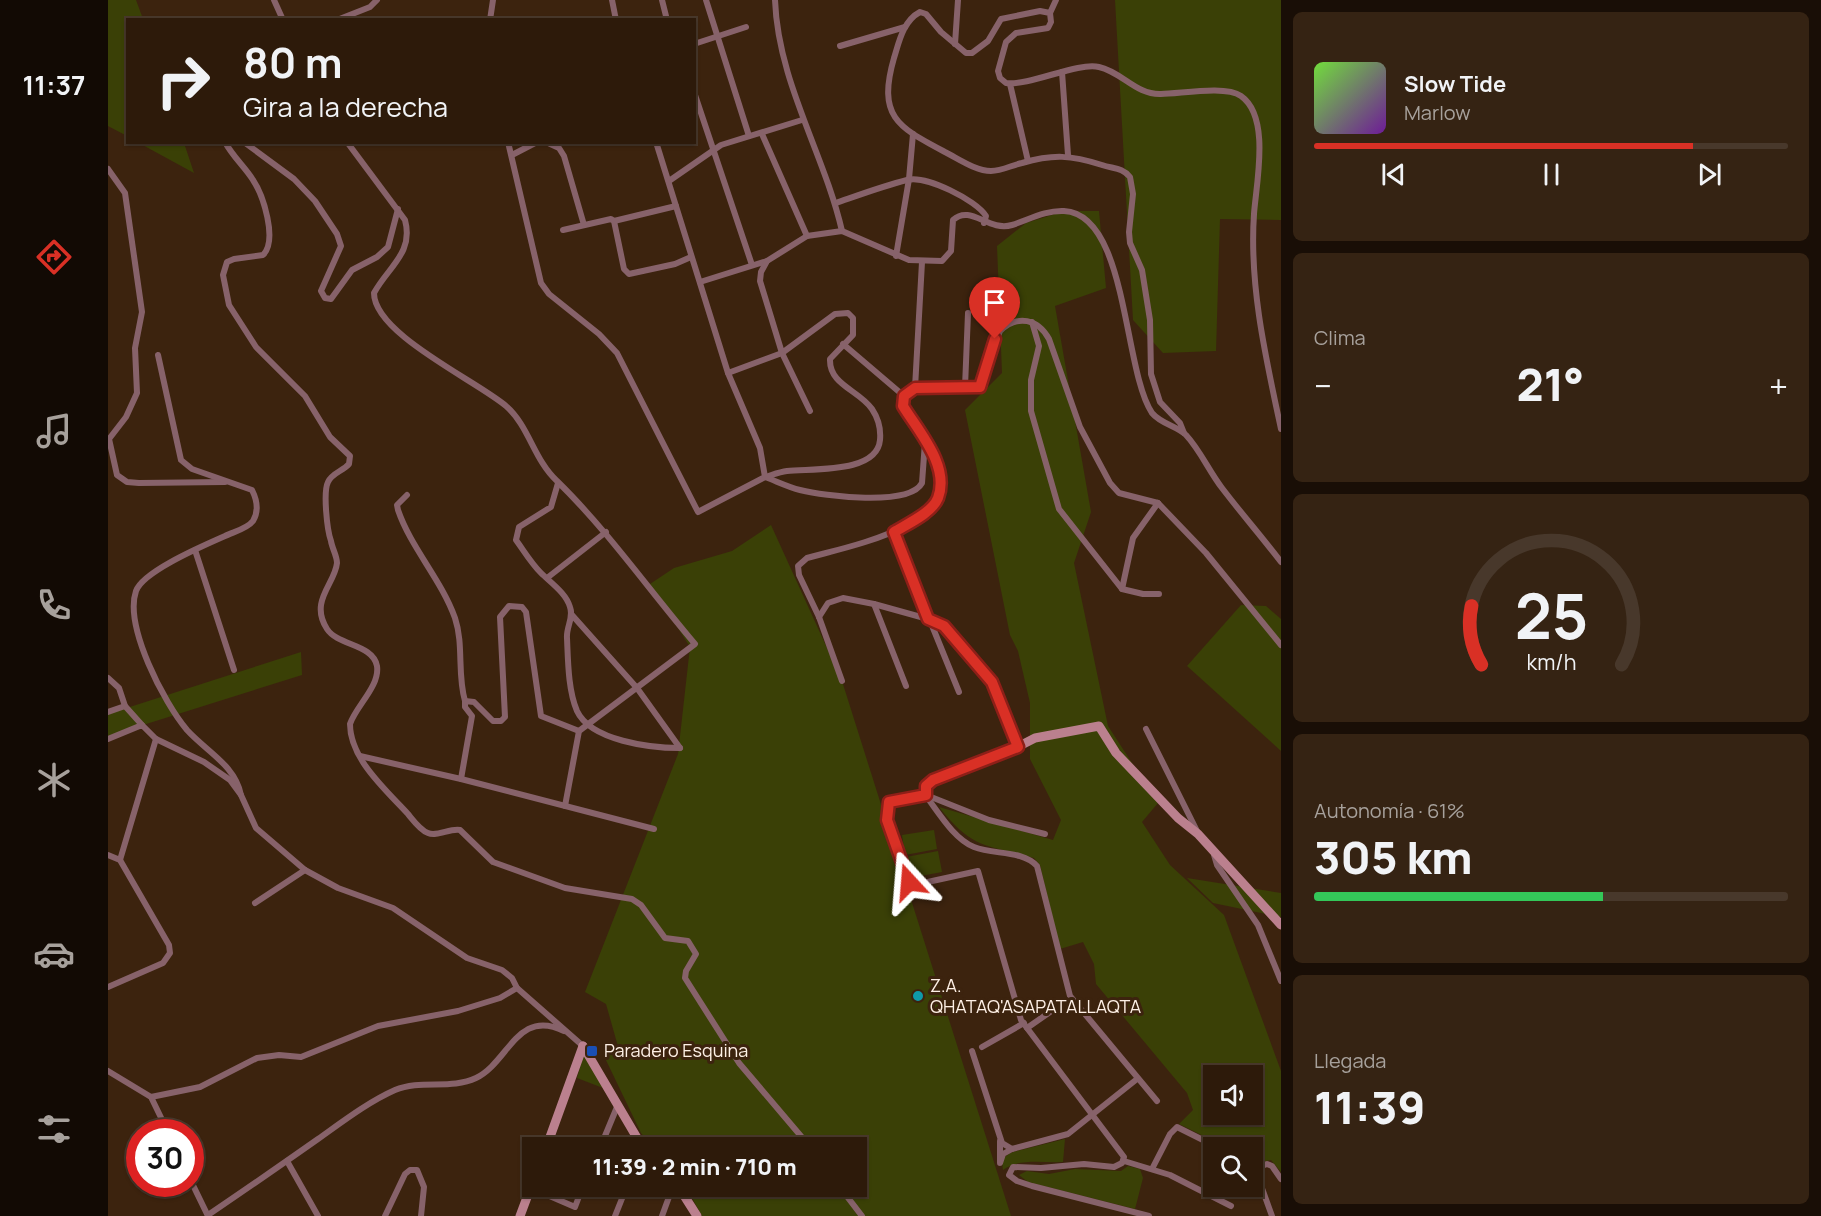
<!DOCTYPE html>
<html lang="es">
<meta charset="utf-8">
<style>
body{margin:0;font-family:Manrope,sans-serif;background:#352313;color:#f1f3f6;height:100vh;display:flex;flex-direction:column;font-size:22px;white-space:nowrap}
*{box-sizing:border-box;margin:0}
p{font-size:20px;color:#a7a19c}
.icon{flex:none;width:33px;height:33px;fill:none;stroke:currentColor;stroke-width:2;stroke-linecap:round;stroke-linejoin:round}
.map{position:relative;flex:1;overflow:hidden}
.details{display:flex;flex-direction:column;gap:12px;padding:12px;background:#190e06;width:540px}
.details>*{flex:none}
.hud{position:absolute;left:18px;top:18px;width:570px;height:126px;border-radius:0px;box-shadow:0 2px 4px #0004,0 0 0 2px #48382b;background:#2d1a0a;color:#f1f3f6;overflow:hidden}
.buttons{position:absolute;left:1095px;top:1065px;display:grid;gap:12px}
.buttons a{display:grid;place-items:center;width:60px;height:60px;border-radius:0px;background:#2d1a0a;box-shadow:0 2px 4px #0004,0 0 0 2px #48382b;font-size:30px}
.speed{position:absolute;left:18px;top:1119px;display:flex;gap:12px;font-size:30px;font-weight:700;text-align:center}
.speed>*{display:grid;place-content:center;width:78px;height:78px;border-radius:50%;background:#2d1a0a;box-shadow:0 2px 4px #0004,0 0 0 2px #48382b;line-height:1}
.speed .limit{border:9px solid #d22;background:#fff;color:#111}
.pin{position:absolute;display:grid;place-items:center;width:51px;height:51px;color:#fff;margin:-62px -26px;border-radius:50% 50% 50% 0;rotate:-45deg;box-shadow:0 0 6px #0007}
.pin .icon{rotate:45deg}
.me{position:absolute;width:66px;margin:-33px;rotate:341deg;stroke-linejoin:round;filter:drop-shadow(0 0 4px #0008)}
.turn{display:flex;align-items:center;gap:21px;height:126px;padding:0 18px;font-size:27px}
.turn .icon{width:78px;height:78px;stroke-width:2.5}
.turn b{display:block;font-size:42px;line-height:51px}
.big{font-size:45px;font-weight:800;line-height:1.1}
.details .widget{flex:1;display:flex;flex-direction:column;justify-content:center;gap:9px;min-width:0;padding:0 21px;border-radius:9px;background:#352313}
.details .dial{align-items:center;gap:0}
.dial svg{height:156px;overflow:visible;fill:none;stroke:#48382b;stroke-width:7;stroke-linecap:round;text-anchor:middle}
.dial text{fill:#f1f3f6;stroke:none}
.song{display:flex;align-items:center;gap:18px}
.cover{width:72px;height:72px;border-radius:9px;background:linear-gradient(135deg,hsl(100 70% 55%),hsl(280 70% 35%))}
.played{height:6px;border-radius:3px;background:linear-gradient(90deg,#d93025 80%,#48382b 80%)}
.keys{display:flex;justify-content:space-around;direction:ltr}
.heat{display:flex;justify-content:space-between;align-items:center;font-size:33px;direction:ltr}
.charge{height:9px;border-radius:4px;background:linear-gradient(90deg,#34c759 61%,#48382b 0)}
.trip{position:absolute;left:414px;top:1137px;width:345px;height:60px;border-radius:0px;background:#2d1a0a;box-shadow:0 2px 4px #0004,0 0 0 2px #48382b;font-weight:800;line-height:60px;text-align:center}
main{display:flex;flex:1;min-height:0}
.tab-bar{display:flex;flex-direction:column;width:108px;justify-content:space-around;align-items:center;background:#120a04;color:#a7a19c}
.tab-bar .icon{width:42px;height:42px}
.tab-bar .active{color:#d93025}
.tab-bar b{font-size:27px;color:#f1f3f6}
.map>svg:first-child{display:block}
.green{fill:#3a4006;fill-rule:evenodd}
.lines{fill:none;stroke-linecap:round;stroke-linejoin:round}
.street{stroke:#87626a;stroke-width:6}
.secondary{stroke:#bb808e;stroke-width:9}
.route-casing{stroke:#8d1f18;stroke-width:15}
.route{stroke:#d93025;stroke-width:10}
.culture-dot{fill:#0f9aa8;stroke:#3c230e;stroke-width:2}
.transit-dot{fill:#1a4fb4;stroke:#3c230e;stroke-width:2}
.labels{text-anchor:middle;stroke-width:6;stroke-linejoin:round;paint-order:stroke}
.poi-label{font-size:18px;fill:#fef0e6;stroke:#3c230e;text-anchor:start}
</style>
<main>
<nav class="tab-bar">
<b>11:37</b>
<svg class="icon active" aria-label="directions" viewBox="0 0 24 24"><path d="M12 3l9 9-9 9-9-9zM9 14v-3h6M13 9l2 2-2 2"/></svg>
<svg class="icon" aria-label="music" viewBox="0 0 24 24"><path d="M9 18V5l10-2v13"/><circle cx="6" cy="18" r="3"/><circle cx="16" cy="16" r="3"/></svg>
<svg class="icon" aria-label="phone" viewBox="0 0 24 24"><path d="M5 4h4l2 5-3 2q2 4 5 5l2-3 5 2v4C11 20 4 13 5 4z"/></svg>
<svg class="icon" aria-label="climate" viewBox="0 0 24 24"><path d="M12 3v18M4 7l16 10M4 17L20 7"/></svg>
<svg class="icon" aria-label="car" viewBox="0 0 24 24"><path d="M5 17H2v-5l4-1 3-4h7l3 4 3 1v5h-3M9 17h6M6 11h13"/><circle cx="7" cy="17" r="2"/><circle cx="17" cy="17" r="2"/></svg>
<svg class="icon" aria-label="filters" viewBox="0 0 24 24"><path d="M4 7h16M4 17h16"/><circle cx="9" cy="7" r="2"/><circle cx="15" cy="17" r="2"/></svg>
</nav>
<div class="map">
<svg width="1173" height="1216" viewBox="0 0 1173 1216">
<rect width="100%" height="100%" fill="#3c230e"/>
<g class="green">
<path d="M0,0H28L35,19L20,20L19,136L0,126Z"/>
<path d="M1007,0H1173V220L1112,219L1108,351L1055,353L1025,320Z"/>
<path d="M31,143H76L86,173Z"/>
<path d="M957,211H991L998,288L947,306L983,512L966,563L1000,726L1050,803L1034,822L1062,865L1116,915L1173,1071V1172L1163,1160L1150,1163L1145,1160L1144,1148L1118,1147L1071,1124L1085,1110L1079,1093L988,984L986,964L975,942L952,949L932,865L926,858C877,844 865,850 831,807L945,840L953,820L922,759V703L910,651L902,635L857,410L894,373L889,246L918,223ZM1106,1076H1144V1114H1106Z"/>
<path d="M663,525L734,681L903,1216H594L578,1187L748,1186V1148L544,1147L533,1133L496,1056L511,1050L498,1004L477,992L570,754L582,647L542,584L566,568L624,551Z"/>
<path d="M1133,605L1158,606L1173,619V751L1079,666Z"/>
<path d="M193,652L194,675L0,736V714Z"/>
<path d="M826,830L829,849L797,855L794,835Z"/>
<path d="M830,851L834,872L802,878L798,857Z"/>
<path d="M1079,878L1173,893V917L1105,903Z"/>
<path d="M476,1054L495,1088L469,1078Z"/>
<path d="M957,1139L955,1162C934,1163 911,1158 895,1170C893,1160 896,1156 905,1152Z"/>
<path d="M1020,1166L1032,1169L1035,1178L1027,1209L920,1182L911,1175L919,1171L941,1174L967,1169L1013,1171Z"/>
</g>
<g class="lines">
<g class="street">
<path d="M166,0L175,20"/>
<path d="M504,0L508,20"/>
<path d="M554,0L559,20"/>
<path d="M598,0L641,136"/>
<path d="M667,0C670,82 716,153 734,231"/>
<path d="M942,13L948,0"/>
<path d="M229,20L262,7L269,0"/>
<path d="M382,20L385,0"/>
<path d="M586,44L638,27"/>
<path d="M847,44L850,0"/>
<path d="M732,46L797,27"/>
<path d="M954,72L960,155"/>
<path d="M902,84L920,161"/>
<path d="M586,92L644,265"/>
<path d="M654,134L699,236"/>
<path d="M117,142C125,157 137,167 145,180C155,195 170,240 155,255L126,259L119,262L115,275L121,305L148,347L197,396L222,437L242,456L241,464C235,471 224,473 220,482C215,492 219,530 223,541C224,548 229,556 229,563C227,584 201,601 219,629C230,646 265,644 269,666C272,686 248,706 242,724C242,759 278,790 300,814C305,820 312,830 320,833C329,837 342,828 352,830L385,862L457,888L524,899L533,905L557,938L580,941L588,954L578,971L577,978L631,1063L703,1148"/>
<path d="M136,142L186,179L207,201L229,234L233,246L213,291L217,298L223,299L244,270L269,257L280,247L290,209"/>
<path d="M239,142L297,220C306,253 280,267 266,293C266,334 369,381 398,406C421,426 426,460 449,481C500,531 541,590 587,644L471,731L457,806"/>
<path d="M400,142L433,283L441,294L491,334L509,353L590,512L657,477L652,448L620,373L548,142"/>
<path d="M438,142L451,148L456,156L476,225"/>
<path d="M404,155L429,142"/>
<path d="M0,169L17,193L34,312L27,348L29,393L18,417L1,439L9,475L19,482L31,483L117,482"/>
<path d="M561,181L613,145L694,120"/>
<path d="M728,203C751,195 775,186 799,180C818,175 868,200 878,216L876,223"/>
<path d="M506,221L568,206"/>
<path d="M455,230L503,219L506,221L516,269L521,274L567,264L583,257"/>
<path d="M788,256L801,179L805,134"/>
<path d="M592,282L659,261"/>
<path d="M924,322L931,346L923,380V411L951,509L1014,589L1035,594H1051"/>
<path d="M735,344L796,396"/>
<path d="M50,355L73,460L84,469L144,490C149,500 151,511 145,521C139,529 125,532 117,536C97,545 35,571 28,591C16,626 56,703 79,730C99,752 127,765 133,795"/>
<path d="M620,373L674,353L702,411"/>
<path d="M857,387L860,313"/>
<path d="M807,388L814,262"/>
<path d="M1076,433L1072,423L1052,402L1043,374L1042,320L1034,270L1022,243L1021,232L1025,194L1022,177C1014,167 1005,169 994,165C963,155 945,154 914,163C904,165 894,171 883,171C868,171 851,159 837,152C790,127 769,117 786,58C791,42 795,21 812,12L818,14L833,32L858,53H864L880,41L893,19L932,11L942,13L943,22L940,28L908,33L898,42L890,71L892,78L898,83C922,86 969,62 991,67C1014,72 1028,95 1053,94C1072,94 1117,85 1133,96C1163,117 1148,184 1146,214C1141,286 1158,359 1173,429"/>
<path d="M817,442L814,483C801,507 716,496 692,490C680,487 668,481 657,477C664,475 671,472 679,471C703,468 769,474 772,440C773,429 770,418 764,409C751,390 721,385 722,359L745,335V318L740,313L727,314L674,353L652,281L653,272L659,261L699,236L734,231L801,260L834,261L843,251L845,220C863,204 880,232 904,225C920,220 938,210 956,211C1020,214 1015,370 1044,413C1053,424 1069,426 1078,435C1092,450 1101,471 1114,488C1133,513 1154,537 1173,562"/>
<path d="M450,483L443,507L411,527L408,540C416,551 423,563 433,573C443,583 458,593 462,607C466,618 458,627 459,638C460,660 460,690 469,711C483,741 543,748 572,748"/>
<path d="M299,495L289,505L290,510C303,548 333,579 347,618C356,645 349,674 357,701"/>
<path d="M786,532L851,692"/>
<path d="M87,550L126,670"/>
<path d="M439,578L498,532"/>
<path d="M1014,589L1025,538L1050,503"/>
<path d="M766,604L798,686"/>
<path d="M464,615L529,688L572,748"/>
<path d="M711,617L720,603L735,598L766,604L820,619L835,626L884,682L910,747"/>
<path d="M0,678L11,688L17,706L34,725"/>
<path d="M734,681L711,617L691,575L690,566L699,558C737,547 852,527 830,466C823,445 807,425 795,406L796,396L807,388L872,386L892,331C910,314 930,319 941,339L972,427L1002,483L1011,493L1050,503L1098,553L1173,645"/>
<path d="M0,712L17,706"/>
<path d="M1038,729L1089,831"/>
<path d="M0,739L34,725L48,739L96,762L122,780L133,795L148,828L197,870L230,888L285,908L359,958L394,970L404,978L409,988L475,1046"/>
<path d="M252,756L353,779L546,829"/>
<path d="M353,779L364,716L357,707V701L366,702L385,721H393L397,717L392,617L401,606L414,607L418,612L433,716L471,731"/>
<path d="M818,796C831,813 846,839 866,847C886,855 914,850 929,866L962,996L1049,1101"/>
<path d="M937,834L881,820L818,795L781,802C773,818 795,864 801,882L806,885L870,871L913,1020L1016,1157L1014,1163L1006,1167L976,1164L933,1168L905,1167L901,1175L909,1181L924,1186L1041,1216"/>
<path d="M0,855L12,860L61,945L62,953L55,963L0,987"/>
<path d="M1106,855L1109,865L1150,925L1173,981"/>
<path d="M12,860L48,739"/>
<path d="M147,903L197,870"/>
<path d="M919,1028L942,1012"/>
<path d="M874,1047L916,1023"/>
<path d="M864,1051L894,1143L904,1149L960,1134L1029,1079"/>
<path d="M0,1071L43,1097L60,1132"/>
<path d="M43,1097L92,1087L149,1058L171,1055L193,1057L270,1026L350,1011L392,998L409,988"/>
<path d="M892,1141V1163L895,1154L904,1149"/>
<path d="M492,1148L509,1107"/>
<path d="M179,1161L210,1216"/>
<path d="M1016,1161L1062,1175L1123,1206"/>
<path d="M1044,1169L1062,1134L1069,1127L1111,1148"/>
<path d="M82,1179L100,1216"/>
<path d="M731,1186L754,1216"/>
<path d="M423,1188L467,1207L475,1186"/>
<path d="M100,1215C137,1190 173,1165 210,1139C234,1122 260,1102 287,1090C313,1079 343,1090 368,1078C401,1062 409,1008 456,1031"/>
<path d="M277,1216L297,1174L302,1170H309L316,1187L313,1216"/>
<path d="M507,1216L519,1186"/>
<path d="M554,1216L565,1186"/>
<path d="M1164,1216L1151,1180V1167L1159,1164L1164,1166L1173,1179"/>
</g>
<g class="secondary">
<path d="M818,795V786L825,780L896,754L927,738L991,726L1008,753L1070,818L1090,834L1173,925"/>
<path d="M475,1046L535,1148"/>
<path d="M438,1148L475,1046"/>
<path d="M570,1186L589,1216"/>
<path d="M412,1216L424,1184"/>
</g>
</g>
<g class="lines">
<g class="route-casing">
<path id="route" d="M801,882L779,820L781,802L818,795V786L825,780L910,747L884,682L836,626L820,619L786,532C799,524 824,513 830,498C842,466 811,432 795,406L796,396L807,388L872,387L887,339"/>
</g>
<use href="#route" class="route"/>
</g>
<circle class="culture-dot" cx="810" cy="996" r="6"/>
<rect class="transit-dot" x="478" y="1045" width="12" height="12" rx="3"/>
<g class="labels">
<g class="poi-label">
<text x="822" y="992">Z.A.<tspan x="822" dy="21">QHATAQ'ASAPATALLAQTA</tspan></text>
<text x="496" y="1057">Paradero Esquina</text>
</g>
</g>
</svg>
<div class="buttons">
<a><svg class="icon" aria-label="sound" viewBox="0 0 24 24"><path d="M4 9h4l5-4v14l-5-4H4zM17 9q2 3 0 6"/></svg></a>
<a><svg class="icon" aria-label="search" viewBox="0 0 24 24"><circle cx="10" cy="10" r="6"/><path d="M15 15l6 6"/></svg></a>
</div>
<div class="speed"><div class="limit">30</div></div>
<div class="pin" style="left:887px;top:339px;background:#d93025"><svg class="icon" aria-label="arrive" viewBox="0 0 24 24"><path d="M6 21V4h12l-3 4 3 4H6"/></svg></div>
<svg class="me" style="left:801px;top:882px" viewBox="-20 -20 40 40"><path d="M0-17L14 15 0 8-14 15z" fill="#d93025" stroke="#fff" stroke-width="4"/></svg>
<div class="trip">11:39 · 2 min · 710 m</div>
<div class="hud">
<div class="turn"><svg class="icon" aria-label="right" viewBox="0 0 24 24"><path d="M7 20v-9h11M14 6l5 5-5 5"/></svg><div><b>80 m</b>Gira a la derecha</div></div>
</div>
</div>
<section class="details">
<div class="widget">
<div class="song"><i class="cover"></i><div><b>Slow Tide</b><p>Marlow</p></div></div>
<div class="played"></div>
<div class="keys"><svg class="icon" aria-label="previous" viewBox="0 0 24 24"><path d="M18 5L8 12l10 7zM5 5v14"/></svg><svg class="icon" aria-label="pause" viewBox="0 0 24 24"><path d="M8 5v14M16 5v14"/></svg><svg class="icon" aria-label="next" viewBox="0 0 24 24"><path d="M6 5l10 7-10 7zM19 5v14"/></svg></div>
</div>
<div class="widget"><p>Clima</p>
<div class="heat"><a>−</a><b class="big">21°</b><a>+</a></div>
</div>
<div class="widget dial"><svg viewBox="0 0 100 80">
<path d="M14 69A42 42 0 1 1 86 69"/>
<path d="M14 69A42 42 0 0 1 9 39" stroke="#d93025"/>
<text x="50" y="56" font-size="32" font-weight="700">25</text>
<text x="50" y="72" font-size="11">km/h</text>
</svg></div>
<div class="widget"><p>Autonomía · 61%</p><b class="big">305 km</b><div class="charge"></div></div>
<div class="widget"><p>Llegada</p><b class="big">11:39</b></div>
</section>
</main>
